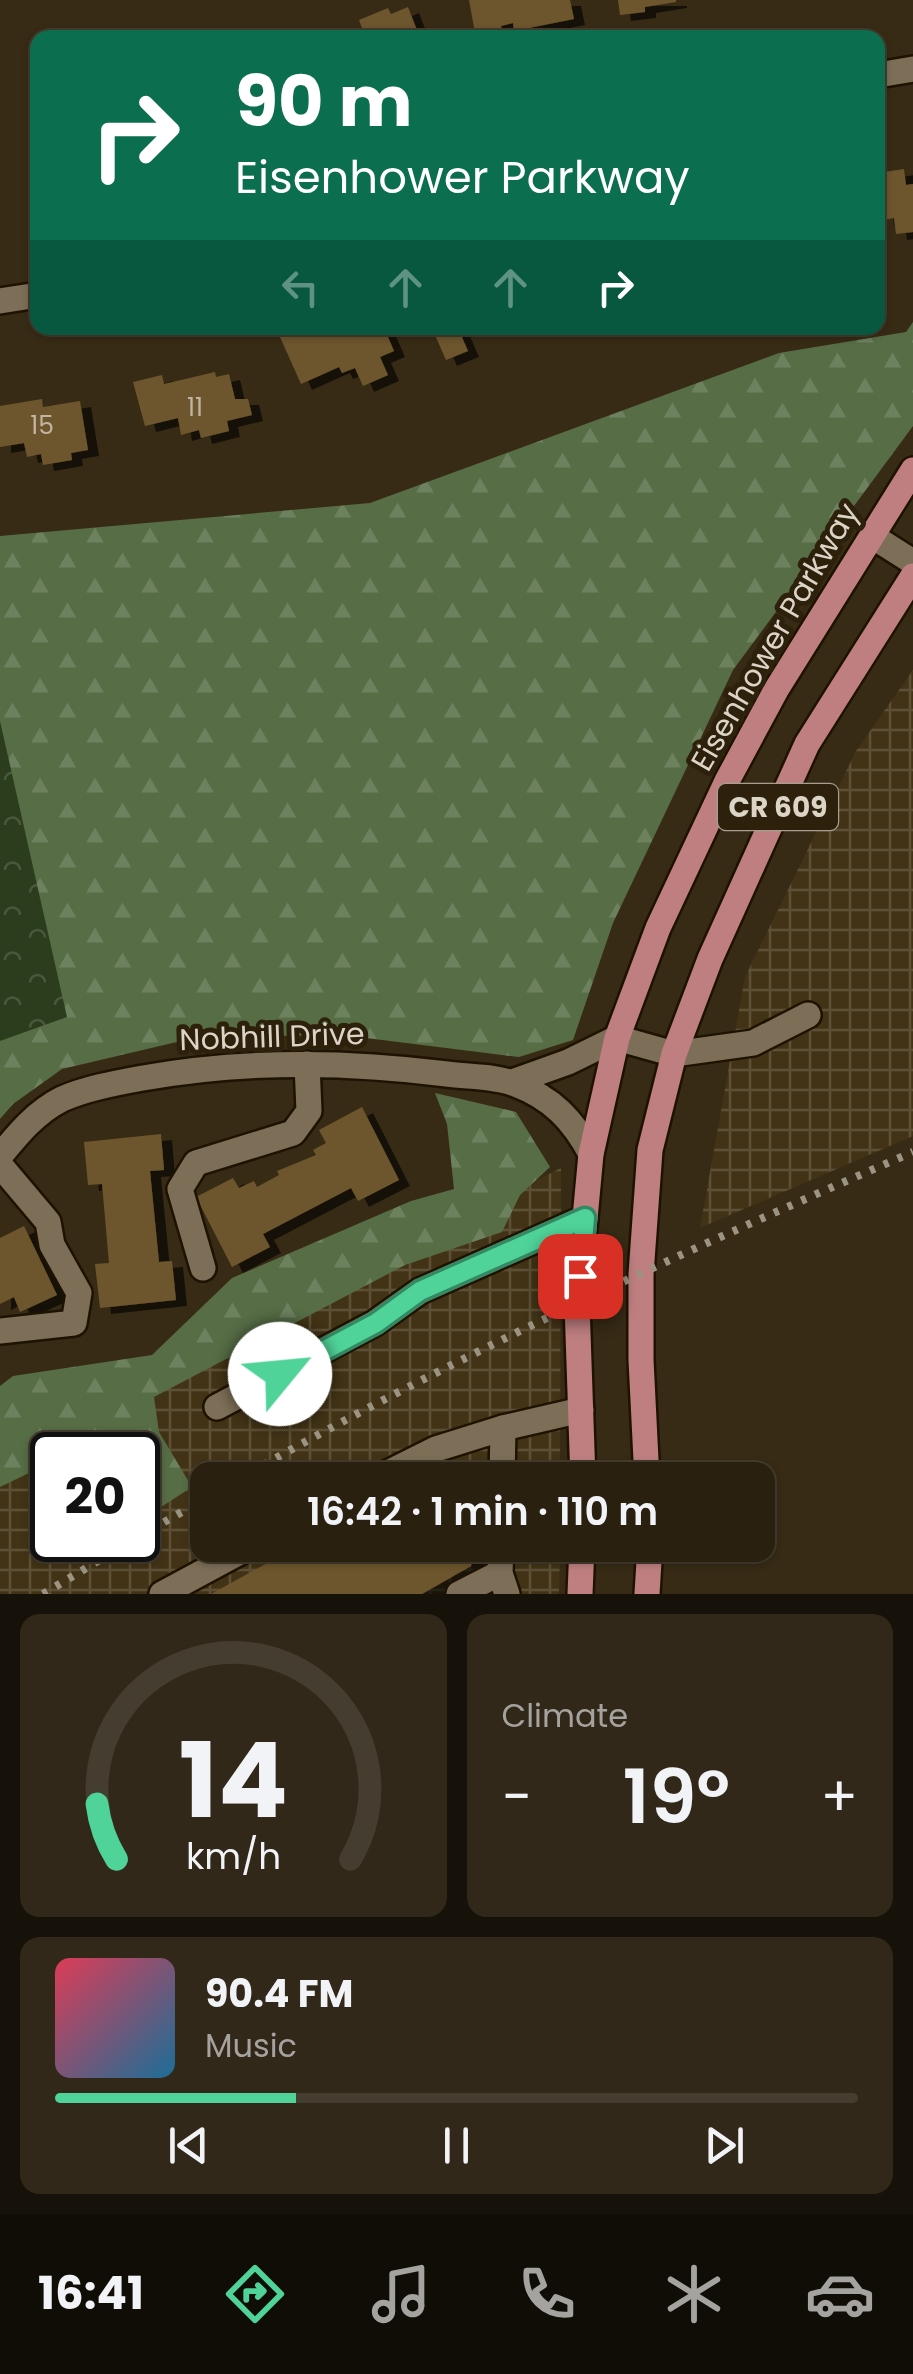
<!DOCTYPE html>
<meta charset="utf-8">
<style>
body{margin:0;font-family:Poppins,sans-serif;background:#312819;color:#f1f3f6;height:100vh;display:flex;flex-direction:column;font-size:38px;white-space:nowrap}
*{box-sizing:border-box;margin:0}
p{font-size:32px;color:#a5a39f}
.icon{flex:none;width:55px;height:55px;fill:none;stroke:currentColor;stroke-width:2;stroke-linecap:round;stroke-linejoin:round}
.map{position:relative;height:1594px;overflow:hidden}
.panel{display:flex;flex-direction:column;gap:20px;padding:20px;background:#171209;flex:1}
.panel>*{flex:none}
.top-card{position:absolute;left:30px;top:30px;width:855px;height:305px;border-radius:20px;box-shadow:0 2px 8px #0004,0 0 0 2px #453e30;background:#0b6e4f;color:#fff;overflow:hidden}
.speed{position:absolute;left:30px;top:1432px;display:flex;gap:20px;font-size:50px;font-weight:700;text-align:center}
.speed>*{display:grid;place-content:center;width:130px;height:130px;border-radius:50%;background:#292010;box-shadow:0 2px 8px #0004,0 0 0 2px #453e30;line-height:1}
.speed .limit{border:5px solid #111;border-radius:15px;background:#fff;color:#111}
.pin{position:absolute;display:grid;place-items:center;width:85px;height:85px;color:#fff;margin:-42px;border-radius:20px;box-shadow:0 5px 15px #0006}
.me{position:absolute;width:110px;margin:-55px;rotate:62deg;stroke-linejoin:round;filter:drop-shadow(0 0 8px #0008)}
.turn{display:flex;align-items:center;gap:35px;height:210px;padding:0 40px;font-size:45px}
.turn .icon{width:130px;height:130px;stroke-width:2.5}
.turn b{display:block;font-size:70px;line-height:85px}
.lanes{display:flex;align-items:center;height:95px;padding:0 40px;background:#0003;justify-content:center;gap:50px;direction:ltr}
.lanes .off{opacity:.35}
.big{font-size:75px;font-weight:600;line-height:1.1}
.panel .card{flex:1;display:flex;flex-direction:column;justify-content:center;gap:15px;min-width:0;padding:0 35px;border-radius:20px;background:#312819}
.panel .dial{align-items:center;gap:0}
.dial svg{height:260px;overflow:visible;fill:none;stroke:#453e30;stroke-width:7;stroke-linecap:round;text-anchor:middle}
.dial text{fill:#f1f3f6;stroke:none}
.song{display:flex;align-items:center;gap:30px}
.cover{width:120px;height:120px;border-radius:15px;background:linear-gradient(135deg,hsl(350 70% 55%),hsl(200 70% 35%))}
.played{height:10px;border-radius:5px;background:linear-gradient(90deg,#4fd399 30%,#453e30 30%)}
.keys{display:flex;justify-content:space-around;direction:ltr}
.heat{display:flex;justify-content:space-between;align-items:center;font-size:55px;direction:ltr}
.panel .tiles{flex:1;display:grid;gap:20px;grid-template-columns:1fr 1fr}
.card:last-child{grid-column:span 2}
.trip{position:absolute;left:190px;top:1462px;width:585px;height:100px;border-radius:20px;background:#292010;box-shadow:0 2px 8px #0004,0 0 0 2px #453e30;font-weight:600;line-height:100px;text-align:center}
.tab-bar{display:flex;height:160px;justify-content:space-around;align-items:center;background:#100d06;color:#a5a39f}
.tab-bar .icon{width:70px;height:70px}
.tab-bar .on{color:#4fd399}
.tab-bar b{font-size:45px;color:#f1f3f6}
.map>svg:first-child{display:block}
.industrial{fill:url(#industrial-grid);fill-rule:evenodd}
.forest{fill:url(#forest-firs)}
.park{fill:url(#park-crowns)}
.building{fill:#6d572d;filter:url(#shadow)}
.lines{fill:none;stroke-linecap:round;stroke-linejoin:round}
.minor-casing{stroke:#1e1301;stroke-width:30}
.major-casing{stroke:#1e1301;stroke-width:30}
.minor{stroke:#7c6e57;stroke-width:25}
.major{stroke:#bf7f81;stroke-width:25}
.rail{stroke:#9c9483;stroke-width:8;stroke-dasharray:5 10;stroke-linecap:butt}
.route-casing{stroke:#338963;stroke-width:25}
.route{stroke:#4fd399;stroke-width:18}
.labels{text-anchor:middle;stroke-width:10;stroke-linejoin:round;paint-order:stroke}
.number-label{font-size:25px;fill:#c0b5a0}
.shield{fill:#2d210b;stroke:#a79e8f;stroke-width:2.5}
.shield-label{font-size:28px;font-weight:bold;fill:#dbd4c7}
.street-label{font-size:30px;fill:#dbd4c7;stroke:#2d210b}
</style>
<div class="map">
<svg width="913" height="1594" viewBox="0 0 913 1594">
<defs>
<pattern id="industrial-grid" width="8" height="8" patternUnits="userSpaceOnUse" patternTransform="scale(2.5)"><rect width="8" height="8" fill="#423316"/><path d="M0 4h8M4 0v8" fill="none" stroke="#5d5036"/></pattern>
<pattern id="forest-firs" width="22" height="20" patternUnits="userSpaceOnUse" patternTransform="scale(2.5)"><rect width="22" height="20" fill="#566d46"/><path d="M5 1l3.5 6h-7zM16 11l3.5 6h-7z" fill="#6e815f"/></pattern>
<pattern id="park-crowns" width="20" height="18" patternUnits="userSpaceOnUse" patternTransform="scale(2.5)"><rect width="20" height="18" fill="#2b3d1d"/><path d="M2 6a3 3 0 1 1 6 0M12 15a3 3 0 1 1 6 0" fill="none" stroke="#49583c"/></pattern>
<filter id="shadow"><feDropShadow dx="11" dy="6" stdDeviation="0" flood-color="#0009"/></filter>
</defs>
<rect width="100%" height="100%" fill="#372b15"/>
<g class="industrial">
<path d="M913,670V1136L700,1228L745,977L856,751Z"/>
<path d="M561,1168L560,1480H208V1545H560L559,1594H0V1448ZM52,1455H138V1540H52Z"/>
</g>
<g class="forest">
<path d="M913,322V426L733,670L613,923L573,1040L519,1057L342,1035L198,1037L62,1069L13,1104L0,1119V536L370,503L779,353L906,332Z"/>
<path d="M435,1093L516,1112L550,1167L520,1195L502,1232L405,1265L154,1397L159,1432L192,1487L138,1522V1455H77L74,1451L52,1455V1462L0,1487V1386L13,1376L152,1355L232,1278L411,1201L454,1189L447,1124Z"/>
</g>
<path class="park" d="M0,721L67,1017L0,1041Z"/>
<g class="building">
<path d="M469,0H570L574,19L514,31L513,23L501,26L504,38H476Z"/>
<path d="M618,0H676V2L645,7V12L620,15Z"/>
<path d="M408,7L420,38H340L362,28L359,20L388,8L391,14Z"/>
<path d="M904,169L906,185L913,184V232L896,234L894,218L883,220L878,173Z"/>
<path d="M303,328H310L313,333L326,328H384L394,351L380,357L388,375L363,386L355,368L342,373L339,367L301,384L280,337Z"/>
<path d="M432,328H458L468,351L446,360Z"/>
<path d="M215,372L216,377L229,374L235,399H248L252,415L227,421L229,431L201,438L199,430L181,435L178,418L145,426L133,382L162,375L164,384Z"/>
<path d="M42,399L43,407L80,401L88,450L71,453L72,460L43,465L41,454L27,457L24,443L0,447V406Z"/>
<path d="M362,1107L399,1180L358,1201L351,1188L263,1234L270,1247L232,1267L196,1197L233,1178L239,1188L254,1181L257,1187L279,1175L277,1171L316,1155L313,1150L326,1143L319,1130Z"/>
<path d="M161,1134L164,1170L150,1171L159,1262L172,1261L176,1300L100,1308L95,1264L109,1263L102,1184L88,1185L84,1142Z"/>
<path d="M24,1226L57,1295L20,1312L14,1297L0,1304V1238Z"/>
<path d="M300,1545H461L474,1553L471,1566L422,1594H211Z"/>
</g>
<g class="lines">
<g class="minor-casing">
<g id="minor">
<path d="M878,75L913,69"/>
<path d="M0,301L38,295"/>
<path d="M872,536L913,562"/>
<path d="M512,1082L568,1062L617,1038L674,1054L753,1043L808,1015"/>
<path d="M0,1156C18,1134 36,1112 62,1099C87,1088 116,1083 143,1078C244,1060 346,1061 447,1074C468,1077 495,1076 515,1084C552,1098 573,1120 591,1154"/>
<path d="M0,1165L48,1222L52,1245L79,1293L74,1323L0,1331"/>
<path d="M203,1268L180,1189L196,1163L293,1133L309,1111L307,1064"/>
<path d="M217,1407L375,1323L420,1291L585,1218"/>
<path d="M374,1480L436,1449L503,1428L581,1410"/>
<path d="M502,1480L503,1428"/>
<path d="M501,1545L500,1573L507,1594"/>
<path d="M162,1594L253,1545"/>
<path d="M459,1594L500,1573"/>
</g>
</g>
<g class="major-casing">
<g id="major">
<path d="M583,1480L577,1304L591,1154L617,1038L658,928L727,781L776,690L913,470"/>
<path d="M647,1480L641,1360V1274L650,1150L674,1054L710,959L807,744L913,576"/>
<path d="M580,1594L582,1545"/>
<path d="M647,1594L650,1545"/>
</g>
</g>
<use href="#minor" class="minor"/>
<use href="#major" class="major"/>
<g class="rail">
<path d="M237,1480C454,1356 684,1251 913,1152"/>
<path d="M138,1537L208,1497"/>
<path d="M43,1594L133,1540"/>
</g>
</g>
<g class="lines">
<g class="route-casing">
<path id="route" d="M280,1374L376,1323L420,1291L585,1218L580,1276"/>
</g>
<use href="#route" class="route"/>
</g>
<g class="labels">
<g class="number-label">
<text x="195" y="416">11</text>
<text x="42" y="434">15</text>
</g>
<rect class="shield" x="718" y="784" width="120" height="46" rx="8"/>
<g class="shield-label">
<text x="778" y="817">CR 609</text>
</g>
<g class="street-label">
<text transform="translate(775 637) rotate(-60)" y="10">Eisenhower Parkway</text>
<text transform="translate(272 1037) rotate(-2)" y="10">Nobhill Drive</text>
</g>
</g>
</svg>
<div class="speed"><div class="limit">20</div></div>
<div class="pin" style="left:580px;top:1276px;background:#d93025"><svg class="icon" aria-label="arrive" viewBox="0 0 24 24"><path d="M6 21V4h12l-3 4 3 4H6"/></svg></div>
<svg class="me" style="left:280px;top:1374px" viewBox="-20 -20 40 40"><circle r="19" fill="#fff"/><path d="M0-13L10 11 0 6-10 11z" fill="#4fd399"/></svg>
<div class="trip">16:42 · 1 min · 110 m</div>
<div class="top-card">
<div class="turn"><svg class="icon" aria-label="right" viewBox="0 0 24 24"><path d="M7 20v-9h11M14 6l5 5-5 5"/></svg><div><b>90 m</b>Eisenhower Parkway</div></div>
<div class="lanes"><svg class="icon off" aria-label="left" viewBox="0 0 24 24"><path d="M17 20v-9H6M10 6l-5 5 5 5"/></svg><svg class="icon off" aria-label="ahead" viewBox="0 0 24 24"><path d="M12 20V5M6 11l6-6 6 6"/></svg><svg class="icon off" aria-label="ahead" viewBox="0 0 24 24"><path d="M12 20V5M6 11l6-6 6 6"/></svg><svg class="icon" aria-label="right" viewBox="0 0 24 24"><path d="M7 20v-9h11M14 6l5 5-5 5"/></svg></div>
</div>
</div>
<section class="panel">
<div class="tiles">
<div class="card dial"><svg viewBox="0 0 100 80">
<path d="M14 69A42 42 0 1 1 86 69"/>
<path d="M14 69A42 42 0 0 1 8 52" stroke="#4fd399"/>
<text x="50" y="56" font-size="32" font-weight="700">14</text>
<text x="50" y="72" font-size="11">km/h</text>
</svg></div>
<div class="card"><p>Climate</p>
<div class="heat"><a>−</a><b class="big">19°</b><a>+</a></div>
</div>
<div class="card">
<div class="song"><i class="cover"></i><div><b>90.4 FM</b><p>Music</p></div></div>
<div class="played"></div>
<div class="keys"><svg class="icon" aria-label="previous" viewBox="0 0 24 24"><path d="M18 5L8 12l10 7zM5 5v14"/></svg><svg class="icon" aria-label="pause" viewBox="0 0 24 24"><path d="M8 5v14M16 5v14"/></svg><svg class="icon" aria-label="next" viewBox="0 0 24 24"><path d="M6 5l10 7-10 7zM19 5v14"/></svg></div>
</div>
</div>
</section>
<nav class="tab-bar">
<b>16:41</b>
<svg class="icon on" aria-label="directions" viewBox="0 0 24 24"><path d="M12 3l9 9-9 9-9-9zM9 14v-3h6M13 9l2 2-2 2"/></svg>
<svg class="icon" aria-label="music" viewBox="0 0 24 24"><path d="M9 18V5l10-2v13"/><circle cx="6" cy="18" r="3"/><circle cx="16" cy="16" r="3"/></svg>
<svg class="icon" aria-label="phone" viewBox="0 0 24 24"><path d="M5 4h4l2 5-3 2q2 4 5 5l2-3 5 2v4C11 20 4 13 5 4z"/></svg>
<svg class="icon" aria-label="climate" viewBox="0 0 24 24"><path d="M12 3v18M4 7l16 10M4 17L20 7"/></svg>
<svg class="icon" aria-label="car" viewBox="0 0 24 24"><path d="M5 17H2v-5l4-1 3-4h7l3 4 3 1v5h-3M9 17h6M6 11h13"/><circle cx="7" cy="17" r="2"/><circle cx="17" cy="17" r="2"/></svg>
</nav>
